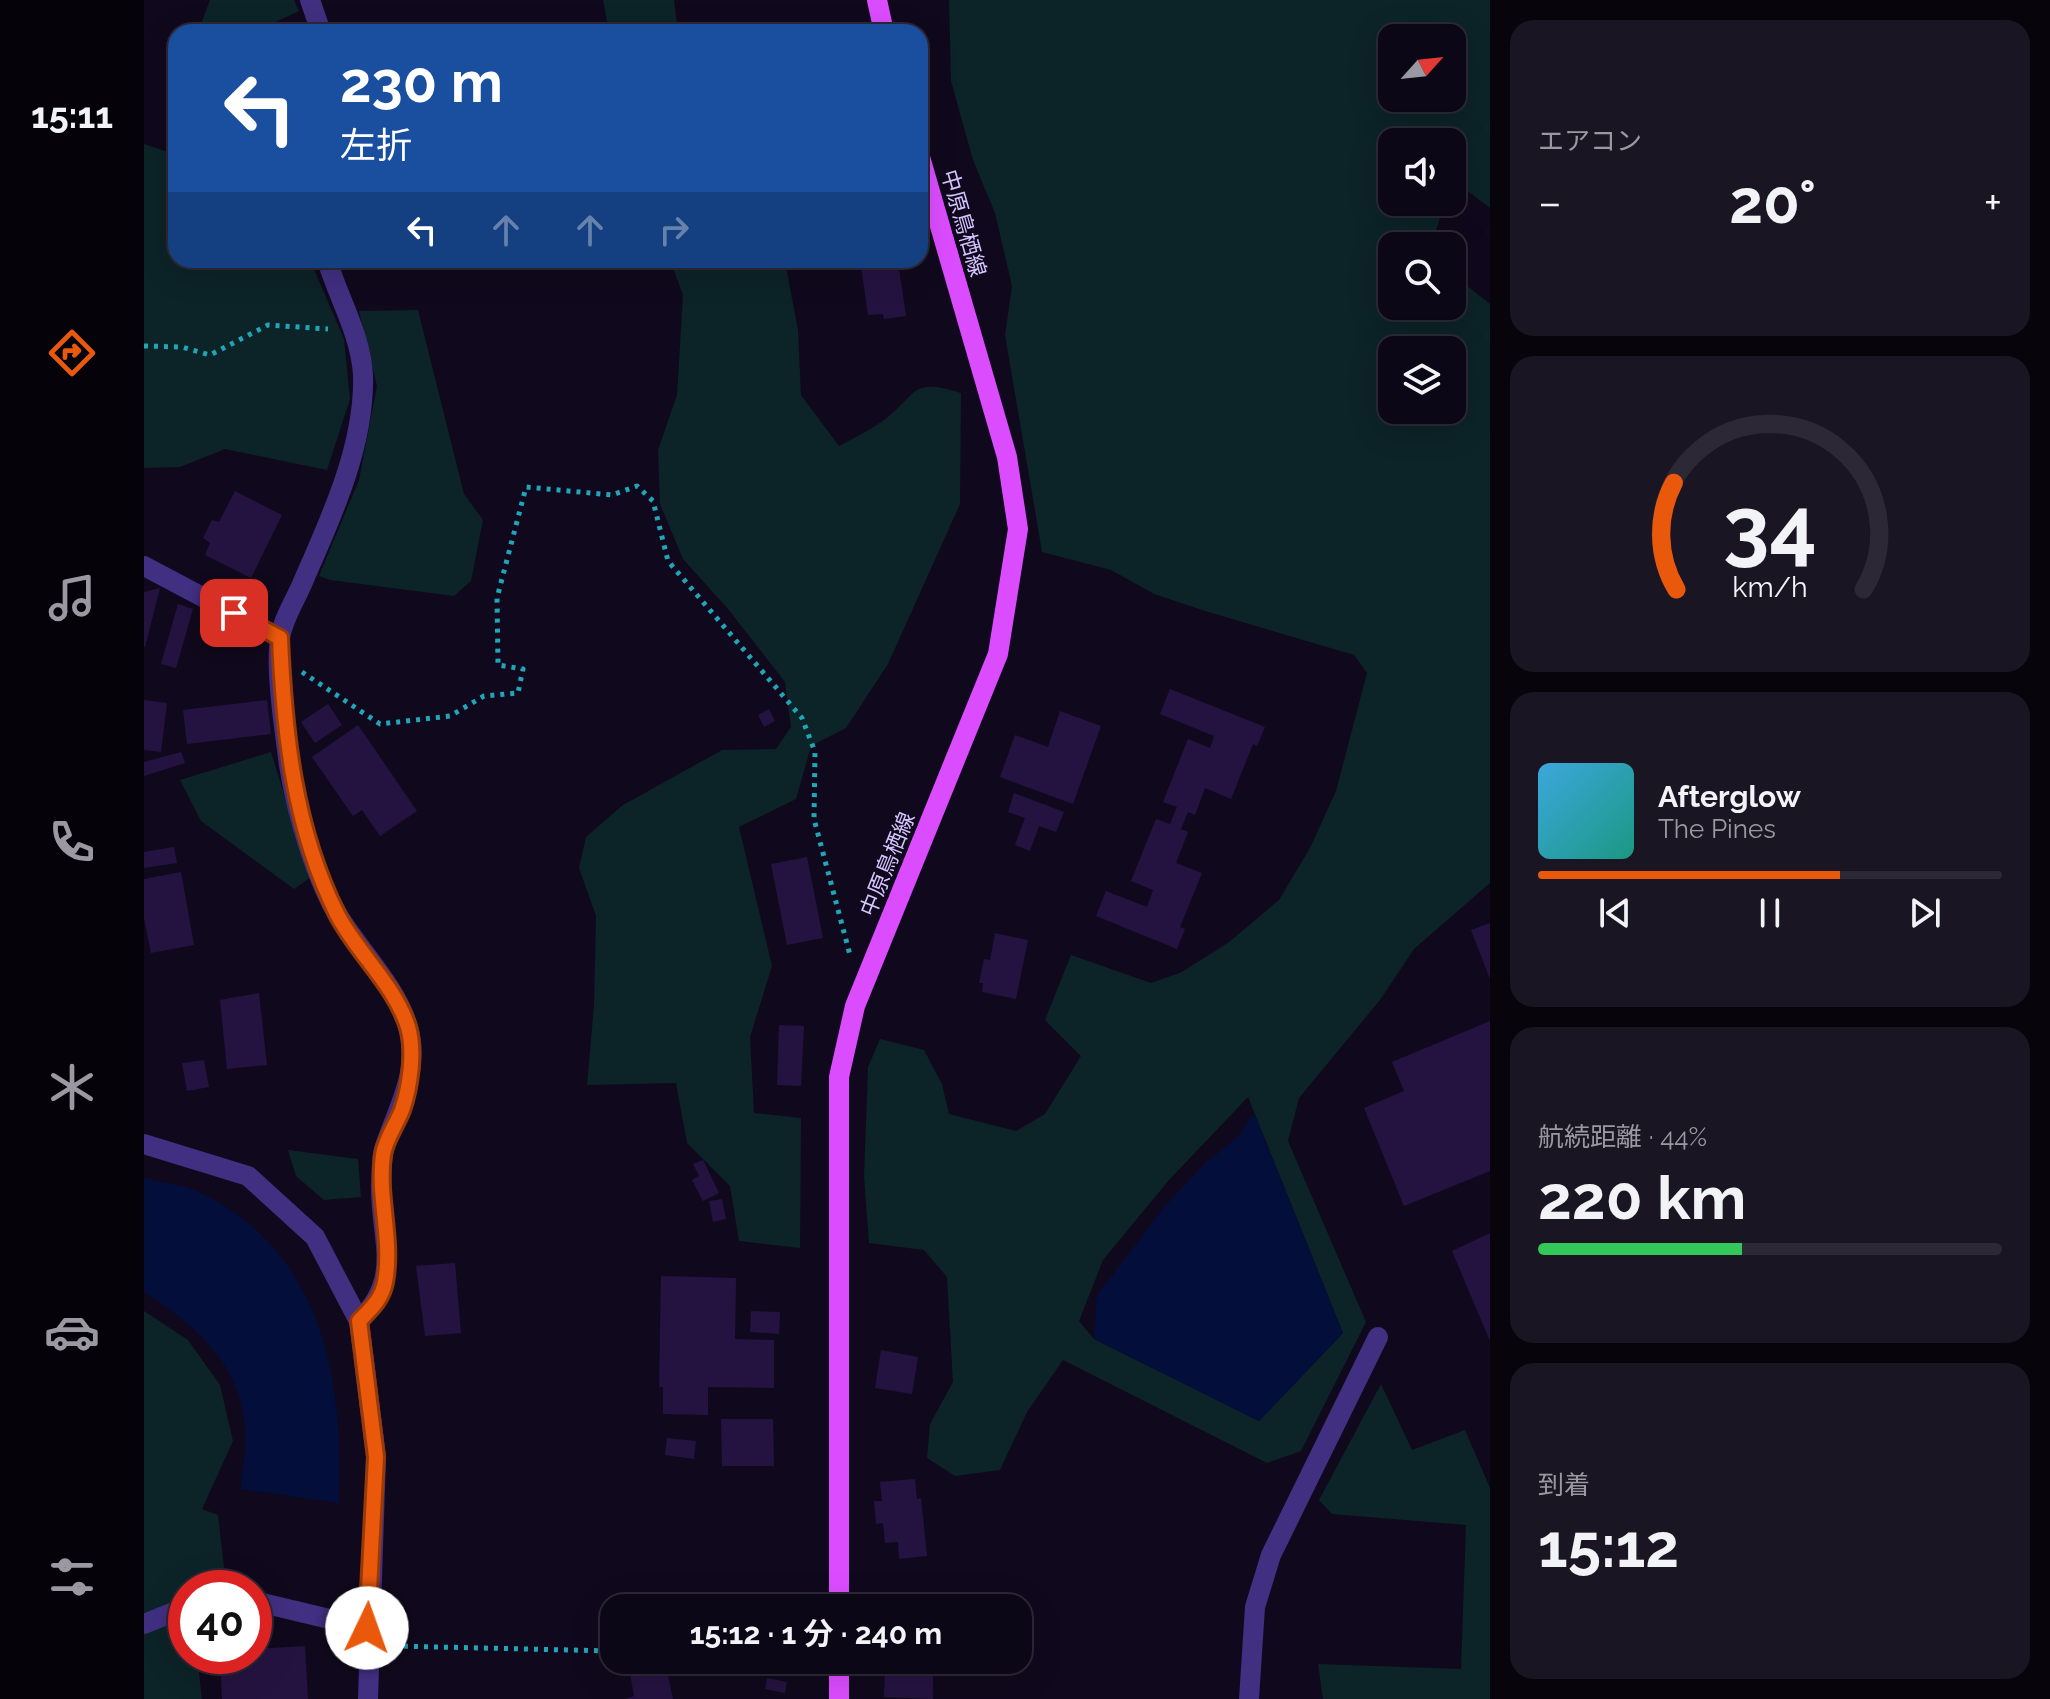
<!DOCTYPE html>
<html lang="ja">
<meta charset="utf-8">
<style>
body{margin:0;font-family:Raleway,"Noto Sans JP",sans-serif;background:#1a1523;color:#f1f3f6;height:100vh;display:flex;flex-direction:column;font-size:30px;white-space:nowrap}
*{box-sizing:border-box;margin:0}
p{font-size:26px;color:#9a99a1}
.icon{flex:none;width:44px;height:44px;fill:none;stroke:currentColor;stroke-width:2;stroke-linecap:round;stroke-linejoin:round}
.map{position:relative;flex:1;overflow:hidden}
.drawer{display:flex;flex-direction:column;gap:20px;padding:20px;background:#07040c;width:560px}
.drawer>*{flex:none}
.guide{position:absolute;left:24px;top:24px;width:760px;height:244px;border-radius:24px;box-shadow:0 8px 32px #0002,0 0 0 2px #2c2835;background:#1a4fa0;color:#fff;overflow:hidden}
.needle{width:52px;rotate:63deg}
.tools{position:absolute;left:1234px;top:24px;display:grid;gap:16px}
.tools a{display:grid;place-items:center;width:88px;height:88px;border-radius:16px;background:#0c0716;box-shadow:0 8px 32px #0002,0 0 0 2px #2c2835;font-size:40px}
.speed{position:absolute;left:24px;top:1570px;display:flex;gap:16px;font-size:40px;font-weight:700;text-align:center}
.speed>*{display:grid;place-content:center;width:104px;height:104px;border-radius:50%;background:#0c0716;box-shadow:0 8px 32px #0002,0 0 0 2px #2c2835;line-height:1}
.speed .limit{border:12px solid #d22;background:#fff;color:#111}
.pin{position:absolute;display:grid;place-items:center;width:68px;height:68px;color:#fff;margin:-34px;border-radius:16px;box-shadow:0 4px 12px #0006}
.me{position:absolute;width:88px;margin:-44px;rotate:3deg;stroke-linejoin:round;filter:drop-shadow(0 0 6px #0008)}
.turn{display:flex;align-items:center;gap:28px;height:168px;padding:0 40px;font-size:36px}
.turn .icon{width:104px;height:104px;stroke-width:2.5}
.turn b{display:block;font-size:56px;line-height:68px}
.lanes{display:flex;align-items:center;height:76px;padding:0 40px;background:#0003;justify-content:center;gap:40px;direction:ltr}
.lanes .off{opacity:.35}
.big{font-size:60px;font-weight:700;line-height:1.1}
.drawer .card{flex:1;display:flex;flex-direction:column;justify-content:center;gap:12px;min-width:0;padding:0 28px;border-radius:24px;background:#1a1523}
.drawer .dial{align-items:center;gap:0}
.dial svg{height:208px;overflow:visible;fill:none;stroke:#2c2835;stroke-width:7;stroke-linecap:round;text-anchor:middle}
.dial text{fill:#f1f3f6;stroke:none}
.song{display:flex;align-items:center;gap:24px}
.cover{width:96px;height:96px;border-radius:12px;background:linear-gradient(135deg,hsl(200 70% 55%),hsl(170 70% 35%))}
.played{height:8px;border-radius:4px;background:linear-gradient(90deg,#ea580c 65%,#2c2835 65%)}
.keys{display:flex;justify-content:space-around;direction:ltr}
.heat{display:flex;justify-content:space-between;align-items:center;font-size:44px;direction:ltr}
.charge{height:12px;border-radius:6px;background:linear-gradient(90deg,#34c759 44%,#2c2835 0)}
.trip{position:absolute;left:456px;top:1594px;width:432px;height:80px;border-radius:24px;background:#0c0716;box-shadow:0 8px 32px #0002,0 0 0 2px #2c2835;font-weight:700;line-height:80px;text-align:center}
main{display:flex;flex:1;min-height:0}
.tabs{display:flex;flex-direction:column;width:144px;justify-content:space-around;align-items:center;background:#050309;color:#9a99a1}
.tabs .icon{width:56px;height:56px}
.tabs .selected{color:#ea580c}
.tabs b{font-size:36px;color:#f1f3f6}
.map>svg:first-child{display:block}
.green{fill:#0c2327;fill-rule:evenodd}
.water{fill:#040e3b}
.building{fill:#241340}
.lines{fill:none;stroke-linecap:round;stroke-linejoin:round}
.path{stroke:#20a6b8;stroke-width:5;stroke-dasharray:4 6;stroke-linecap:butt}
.minor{stroke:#412f81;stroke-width:20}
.major{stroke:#dc4cff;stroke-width:20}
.route-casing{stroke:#983908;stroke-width:20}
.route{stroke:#ea580c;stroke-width:14}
.labels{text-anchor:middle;stroke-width:8;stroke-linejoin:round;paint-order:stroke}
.street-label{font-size:22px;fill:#d6c5ff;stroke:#10091d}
</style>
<main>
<nav class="tabs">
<b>15:11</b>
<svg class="icon selected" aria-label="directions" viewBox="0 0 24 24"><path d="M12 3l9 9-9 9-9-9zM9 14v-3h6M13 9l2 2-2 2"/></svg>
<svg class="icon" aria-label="music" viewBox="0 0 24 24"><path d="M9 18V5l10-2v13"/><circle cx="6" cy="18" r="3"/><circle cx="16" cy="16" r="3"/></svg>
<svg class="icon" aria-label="phone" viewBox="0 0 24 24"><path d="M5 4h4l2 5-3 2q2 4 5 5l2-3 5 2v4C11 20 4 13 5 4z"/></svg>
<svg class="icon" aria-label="climate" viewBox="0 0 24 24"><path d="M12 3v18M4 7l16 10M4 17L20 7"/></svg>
<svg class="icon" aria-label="car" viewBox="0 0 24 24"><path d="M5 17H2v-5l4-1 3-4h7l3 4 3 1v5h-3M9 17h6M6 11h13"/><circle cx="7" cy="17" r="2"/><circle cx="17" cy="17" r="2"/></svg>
<svg class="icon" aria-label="filters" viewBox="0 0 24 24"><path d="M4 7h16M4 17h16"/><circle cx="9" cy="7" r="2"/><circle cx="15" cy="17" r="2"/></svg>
</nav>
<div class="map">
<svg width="1346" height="1699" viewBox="0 0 1346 1699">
<rect width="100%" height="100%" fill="#10091d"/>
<g class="green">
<path d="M66,0H150L155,11L119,28V32H54Z"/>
<path d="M459,0H530L534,32H465Z"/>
<path d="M805,0H1346V208L1308,179V142H1248V202H1301L1287,246H1248V306H1308V274L1346,304V883L1270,949L1236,1000L1155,1098L1144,1141L1222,1322L1157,1451L1123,1463L919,1360L883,1412L856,1470L811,1476L783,1458L786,1424L809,1382L803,1277L780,1250L725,1243L720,1177L724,1067L736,1039L780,1050L798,1084L805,1114L872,1131L901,1114L937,1056L901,1020L927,955L1007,983L1038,972L1085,942L1135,900L1166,848L1192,791L1223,673L1210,655L1061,611L1010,594L967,570L898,552L861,335L868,286L851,213L829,160L807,81ZM1248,38H1308V98H1248ZM1248,350H1308V410H1248ZM1104,1097L1199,1333L1115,1421L950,1339L935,1321L959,1260L1025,1180Z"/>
<path d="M0,144L27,153L32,151V260H166L200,339L206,399L183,470L81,449L36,467L0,468Z"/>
<path d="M526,260H644L643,272L654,330L657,395L695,446C710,438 726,430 740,420C775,394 765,377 817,393L816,504L744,664L702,728L667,746L652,799L595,827L628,966L606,1037L610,1113L657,1118L656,1248L595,1241L586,1186L543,1143L532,1083L443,1085L450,1005L452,916L435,868L442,837L479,805L578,750L632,749L647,727L641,682L584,609L539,559L516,504L514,450L533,395L539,295Z"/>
<path d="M274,310L320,494L339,520L327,581L310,596L186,580L175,576L215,480L233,386L215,311Z"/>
<path d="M127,752L166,878L150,889L57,821L36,780Z"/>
<path d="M144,1150L214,1159L217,1197L180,1200L152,1176Z"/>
<path d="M0,1311L44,1340L76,1385L89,1441L58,1509L74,1515L80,1567L74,1588H42V1656H53L58,1699H0Z"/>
<path d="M1237,1384L1268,1450L1321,1430L1346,1488V1699H1179L1174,1664L1317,1669L1322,1525L1188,1514L1175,1500Z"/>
</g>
<g class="water">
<path d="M1110,1113L1199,1333L1115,1421L950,1339L953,1295L1021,1206L1060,1164L1094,1137Z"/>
<path d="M0,1178C19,1183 42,1185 59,1194C179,1254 200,1380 195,1503L97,1489C98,1469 104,1446 101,1426C95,1362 51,1325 0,1292Z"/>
</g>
<g class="building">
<path d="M754,262L762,316L740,319L739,314L724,315L717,267Z"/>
<path d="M91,491L138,515L107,578L61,555L66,543L59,538L68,520L75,522Z"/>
<path d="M16,588L1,647H0V592Z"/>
<path d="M34,604L49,609L32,668L17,664Z"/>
<path d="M1026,689L1121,727L1113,746L1109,744L1087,799L1061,788L1051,815L1044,812L1037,829L1044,832L1032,863L1058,873L1036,927L1041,929L1033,949L952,916L962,891L1003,907L1009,890L987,881L1012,819L1026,824L1033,807L1019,802L1044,739L1066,748L1070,736L1016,714Z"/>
<path d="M0,700L23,703L17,752L0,750Z"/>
<path d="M123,700L127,734L43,744L39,710Z"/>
<path d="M184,704L198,725L171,743L157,722Z"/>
<path d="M625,709L631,721L620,727L614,715Z"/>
<path d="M916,711L957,726L929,804L856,777L871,735L904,747Z"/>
<path d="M214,725L273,811L236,836L218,810L209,816L168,757Z"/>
<path d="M37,752L41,763L0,776V762Z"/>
<path d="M870,793L920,812L912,832L895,826L886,851L871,845L881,818L864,812Z"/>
<path d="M30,847L33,863L0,868V852Z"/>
<path d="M663,857L679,938L643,945L627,864Z"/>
<path d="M37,872L50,945L7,953L0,918V879Z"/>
<path d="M1346,923V979L1327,930Z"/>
<path d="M851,933L884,940L872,999L838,992L839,983H835L840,959L846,960Z"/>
<path d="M115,993L123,1065L83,1069L76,1000Z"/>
<path d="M1346,1021V1171L1260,1206L1220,1108L1260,1091L1248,1062Z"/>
<path d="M635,1025L660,1026L657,1086L633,1085Z"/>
<path d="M60,1060L65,1087L43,1091L38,1063Z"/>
<path d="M559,1160L575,1193L559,1201L548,1180L555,1176L549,1164Z"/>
<path d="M578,1199L582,1219L569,1222L565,1201Z"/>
<path d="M1346,1233V1341L1308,1251Z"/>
<path d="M311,1263L317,1333L281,1336L272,1266Z"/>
<path d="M517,1276L592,1278L591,1339L630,1340V1388L564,1387V1415L519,1414V1387H515Z"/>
<path d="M607,1311L636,1312L635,1334L606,1332Z"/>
<path d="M737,1350L774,1357L768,1394L731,1388Z"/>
<path d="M577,1419H629L630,1466H578Z"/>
<path d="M523,1438L552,1441L550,1459L521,1455Z"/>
<path d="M771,1479L773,1499L777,1498L783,1556L755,1559L754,1542L741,1543L739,1523L732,1524L730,1501H738L736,1482Z"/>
<path d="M161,1646L164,1699H78L76,1656H110V1649Z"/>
<path d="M521,1661L529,1699H481L490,1696L485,1669Z"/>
<path d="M741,1669L789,1670V1699L740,1697Z"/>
<path d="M623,1678L643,1682L641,1693L621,1689Z"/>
</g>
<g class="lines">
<g class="path">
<path d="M0,346L38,347L66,355L124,325L184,329"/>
<path d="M158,672L236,724L306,716L340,696L374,693L379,669L354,665L353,598L382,487L468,495L493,486L509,501L524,561L658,718L671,752L670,819L706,955"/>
<path d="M250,1646L470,1651"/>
<path d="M640,1660L670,1662"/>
</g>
<g class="minor">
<path d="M166,0L177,32"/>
<path d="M183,260C194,297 217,335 219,375C221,444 188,516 161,577C154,596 138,619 136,639C131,669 141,734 145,765C152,811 172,881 197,920C218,953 253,988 264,1027C277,1072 253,1109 240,1149C237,1160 238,1174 237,1185C236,1239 260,1277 215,1321"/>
<path d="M0,566L136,638"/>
<path d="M0,1144L104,1176L171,1237L215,1321L232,1457L224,1699"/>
<path d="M110,1601L223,1628"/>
<path d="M0,1624L42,1607"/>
<path d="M1105,1699L1111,1607L1127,1555L1234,1337"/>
</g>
<g class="major">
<path d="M733,0L740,32"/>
<path d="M695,1608V1077L711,1006L854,654L874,529L863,457L776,157"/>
<path d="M695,1699V1660"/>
</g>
</g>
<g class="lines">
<g class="route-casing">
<path id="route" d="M90,613L136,638C140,733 150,828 193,914C213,953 251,985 264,1027C271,1051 266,1087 258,1110C252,1125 241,1140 239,1155C233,1197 249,1239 241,1282C238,1299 227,1309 215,1321L232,1457L223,1628"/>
</g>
<use href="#route" class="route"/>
</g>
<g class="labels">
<g class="street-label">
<text transform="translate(820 223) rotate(74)" y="8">中原鳥栖線</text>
<text transform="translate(743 864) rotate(-68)" y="8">中原鳥栖線</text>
</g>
</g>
</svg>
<div class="tools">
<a><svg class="needle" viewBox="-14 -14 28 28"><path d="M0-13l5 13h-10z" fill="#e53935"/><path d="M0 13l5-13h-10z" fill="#9a99a1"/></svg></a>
<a><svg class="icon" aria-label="sound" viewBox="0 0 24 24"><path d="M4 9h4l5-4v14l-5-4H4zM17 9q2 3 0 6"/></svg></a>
<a><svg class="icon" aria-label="search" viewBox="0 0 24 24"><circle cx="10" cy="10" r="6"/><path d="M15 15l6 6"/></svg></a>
<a><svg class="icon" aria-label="layers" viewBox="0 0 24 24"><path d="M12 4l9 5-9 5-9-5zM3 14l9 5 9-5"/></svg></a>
</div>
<div class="speed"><div class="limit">40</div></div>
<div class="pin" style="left:90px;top:613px;background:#d93025"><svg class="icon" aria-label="arrive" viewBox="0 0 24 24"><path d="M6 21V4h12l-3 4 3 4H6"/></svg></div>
<svg class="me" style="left:223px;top:1628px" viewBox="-20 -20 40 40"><circle r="19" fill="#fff"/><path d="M0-13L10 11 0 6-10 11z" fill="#ea580c"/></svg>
<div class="trip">15:12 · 1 分 · 240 m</div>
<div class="guide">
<div class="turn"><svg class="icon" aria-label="left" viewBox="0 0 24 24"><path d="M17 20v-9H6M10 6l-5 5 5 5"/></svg><div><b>230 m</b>左折</div></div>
<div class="lanes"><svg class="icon" aria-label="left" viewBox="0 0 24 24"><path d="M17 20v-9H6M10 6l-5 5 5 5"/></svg><svg class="icon off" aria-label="ahead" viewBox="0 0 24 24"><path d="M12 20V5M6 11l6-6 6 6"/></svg><svg class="icon off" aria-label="ahead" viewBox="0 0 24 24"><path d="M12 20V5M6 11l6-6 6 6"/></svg><svg class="icon off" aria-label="right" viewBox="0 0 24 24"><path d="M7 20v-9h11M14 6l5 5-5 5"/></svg></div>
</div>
</div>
<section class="drawer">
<div class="card"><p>エアコン</p>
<div class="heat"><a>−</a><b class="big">20°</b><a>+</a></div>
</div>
<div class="card dial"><svg viewBox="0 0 100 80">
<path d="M14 69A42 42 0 1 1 86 69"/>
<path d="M14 69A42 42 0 0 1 13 28" stroke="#ea580c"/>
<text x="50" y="56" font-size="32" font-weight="700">34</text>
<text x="50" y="72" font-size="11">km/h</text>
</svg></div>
<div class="card">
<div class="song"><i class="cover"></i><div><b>Afterglow</b><p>The Pines</p></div></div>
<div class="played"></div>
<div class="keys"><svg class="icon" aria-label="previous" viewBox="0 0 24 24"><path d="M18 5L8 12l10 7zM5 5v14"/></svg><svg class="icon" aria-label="pause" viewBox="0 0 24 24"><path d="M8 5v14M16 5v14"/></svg><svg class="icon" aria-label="next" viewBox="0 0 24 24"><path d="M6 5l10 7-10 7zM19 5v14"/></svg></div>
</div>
<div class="card"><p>航続距離 · 44%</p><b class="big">220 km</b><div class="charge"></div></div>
<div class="card"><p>到着</p><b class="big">15:12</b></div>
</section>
</main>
